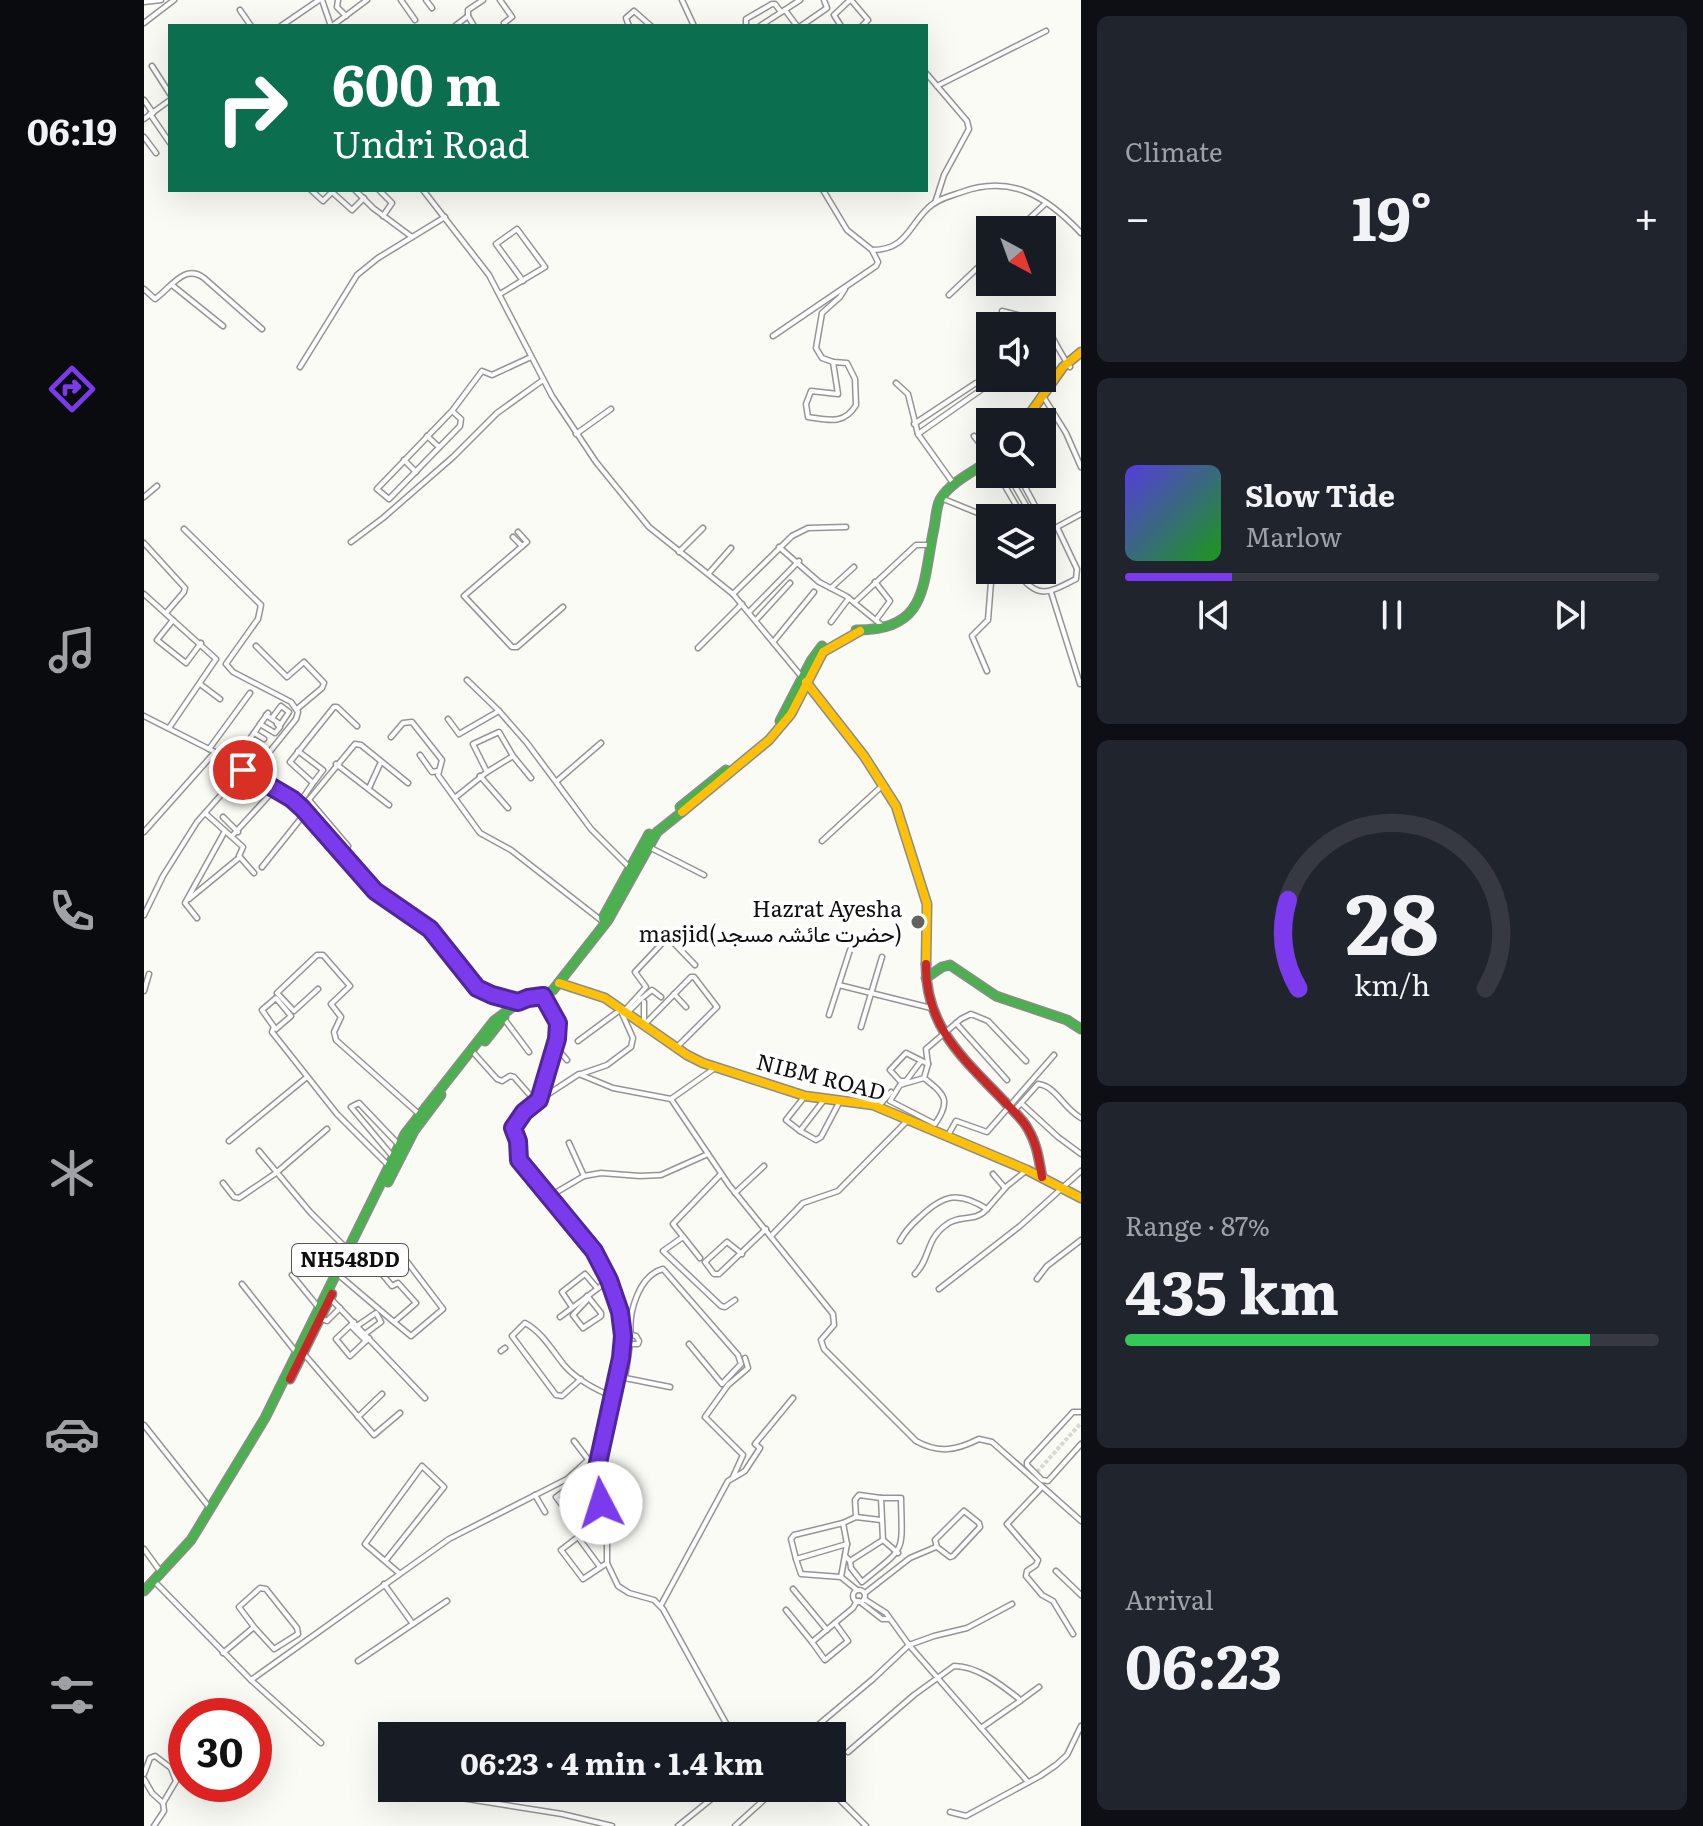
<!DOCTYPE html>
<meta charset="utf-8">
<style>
body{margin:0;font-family:Literata,Vazirmatn,serif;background:#20242c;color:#f1f3f6;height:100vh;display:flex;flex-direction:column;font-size:30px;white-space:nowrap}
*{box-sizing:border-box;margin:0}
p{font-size:26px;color:#9ea1a6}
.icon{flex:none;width:44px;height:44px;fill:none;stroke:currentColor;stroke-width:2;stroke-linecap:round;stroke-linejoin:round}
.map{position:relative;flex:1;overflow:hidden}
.details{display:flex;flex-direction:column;gap:16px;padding:16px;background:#0d0f14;width:622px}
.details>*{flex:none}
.top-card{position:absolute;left:24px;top:24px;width:760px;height:168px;border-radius:0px;box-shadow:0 8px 32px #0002;background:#0b6e4f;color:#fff;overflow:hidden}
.needle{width:52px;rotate:139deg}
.tools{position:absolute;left:832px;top:216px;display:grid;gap:16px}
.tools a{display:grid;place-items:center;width:80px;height:80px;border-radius:0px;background:#171b24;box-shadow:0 8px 32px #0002;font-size:40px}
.speed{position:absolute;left:24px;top:1698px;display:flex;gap:16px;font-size:40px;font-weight:700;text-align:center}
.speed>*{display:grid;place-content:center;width:104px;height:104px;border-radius:50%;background:#171b24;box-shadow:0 8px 32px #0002;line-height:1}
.speed .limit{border:12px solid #d22;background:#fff;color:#111}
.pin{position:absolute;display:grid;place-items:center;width:68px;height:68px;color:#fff;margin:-34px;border:4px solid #fff;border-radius:50%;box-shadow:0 2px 8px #0007}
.me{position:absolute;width:88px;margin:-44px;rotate:355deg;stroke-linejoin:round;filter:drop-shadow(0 0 6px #0008)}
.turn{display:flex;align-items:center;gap:28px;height:168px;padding:0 32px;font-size:36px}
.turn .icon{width:104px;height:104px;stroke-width:2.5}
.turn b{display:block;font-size:56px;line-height:68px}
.big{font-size:60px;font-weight:700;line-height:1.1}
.details .tile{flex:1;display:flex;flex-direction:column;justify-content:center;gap:12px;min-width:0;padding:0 28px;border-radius:12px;background:#20242c}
.details .dial{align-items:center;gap:0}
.dial svg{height:208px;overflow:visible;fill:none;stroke:#363941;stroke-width:7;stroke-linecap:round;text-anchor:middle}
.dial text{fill:#f1f3f6;stroke:none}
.song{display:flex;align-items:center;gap:24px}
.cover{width:96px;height:96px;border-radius:12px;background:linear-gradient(135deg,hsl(250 70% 55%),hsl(120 70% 35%))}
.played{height:8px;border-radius:4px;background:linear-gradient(90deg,#7c3aed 20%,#363941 20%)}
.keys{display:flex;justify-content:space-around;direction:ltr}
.heat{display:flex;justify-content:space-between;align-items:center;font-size:44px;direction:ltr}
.charge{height:12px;border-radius:6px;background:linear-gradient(90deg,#34c759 87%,#363941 0)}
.trip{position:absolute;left:234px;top:1722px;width:468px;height:80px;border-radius:0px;background:#171b24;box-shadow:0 8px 32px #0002;font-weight:700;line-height:80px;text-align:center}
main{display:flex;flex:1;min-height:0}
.menu{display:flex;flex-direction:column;width:144px;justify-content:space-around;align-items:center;background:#090b0e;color:#9ea1a6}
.menu .icon{width:56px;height:56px}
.menu .active{color:#7c3aed}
.menu b{font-size:36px;color:#f1f3f6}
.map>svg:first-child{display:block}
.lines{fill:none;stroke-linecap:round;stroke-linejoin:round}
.street-tunnel{stroke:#d8d8d3;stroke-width:4;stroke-dasharray:4 2;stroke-linecap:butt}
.street-casing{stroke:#959593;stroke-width:7}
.fast-casing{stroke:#8c8c8a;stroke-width:11}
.slow-casing{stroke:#8c8c8a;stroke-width:11}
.jam-casing{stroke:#8c8c8a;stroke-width:11}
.street{stroke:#fefefe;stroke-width:4}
.fast{stroke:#4caf50;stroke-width:8}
.slow{stroke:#ffc107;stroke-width:8}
.jam{stroke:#c62828;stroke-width:8}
.route-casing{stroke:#51269a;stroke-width:20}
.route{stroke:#7c3aed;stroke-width:14}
.poi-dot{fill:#626260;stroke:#fff;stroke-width:3}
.labels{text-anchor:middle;stroke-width:8;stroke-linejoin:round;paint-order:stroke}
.shield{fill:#fff;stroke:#575757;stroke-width:2}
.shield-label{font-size:20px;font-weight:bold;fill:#0f0f0f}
.poi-label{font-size:22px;fill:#0f0f0f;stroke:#fff;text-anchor:end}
.street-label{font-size:22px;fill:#0f0f0f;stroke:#fff}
</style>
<main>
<nav class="menu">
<b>06:19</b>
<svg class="icon active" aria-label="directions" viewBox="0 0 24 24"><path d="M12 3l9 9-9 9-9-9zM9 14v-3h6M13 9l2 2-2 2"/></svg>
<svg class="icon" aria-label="music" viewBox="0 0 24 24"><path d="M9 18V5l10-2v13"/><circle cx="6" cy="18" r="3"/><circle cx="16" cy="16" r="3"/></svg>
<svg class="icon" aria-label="phone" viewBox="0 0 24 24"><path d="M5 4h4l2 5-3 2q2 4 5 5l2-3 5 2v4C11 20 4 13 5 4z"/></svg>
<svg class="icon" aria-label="climate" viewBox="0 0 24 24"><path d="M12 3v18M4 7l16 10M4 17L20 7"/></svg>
<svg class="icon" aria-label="car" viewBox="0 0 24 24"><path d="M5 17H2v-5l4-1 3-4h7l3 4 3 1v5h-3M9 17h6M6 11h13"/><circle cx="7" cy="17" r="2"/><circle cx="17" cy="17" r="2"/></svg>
<svg class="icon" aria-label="filters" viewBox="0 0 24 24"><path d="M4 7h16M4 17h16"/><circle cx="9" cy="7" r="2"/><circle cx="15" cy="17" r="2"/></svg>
</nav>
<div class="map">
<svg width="937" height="1826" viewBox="0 0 937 1826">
<rect width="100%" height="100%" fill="#fbfbf6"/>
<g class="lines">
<path class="street-tunnel" d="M893,1472L937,1423"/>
<g class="street-casing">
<g id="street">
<path d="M178,0L187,26"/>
<path d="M194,0L193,7L202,16"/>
<path d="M257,0L271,20"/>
<path d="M282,0L288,8"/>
<path d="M356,0L368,17L360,23L362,26"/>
<path d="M538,0L550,26"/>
<path d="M707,0L724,20L718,26"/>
<path d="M0,2L17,0"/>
<path d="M96,10L107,26"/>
<path d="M641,10L653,26"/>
<path d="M324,16V10L339,0"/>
<path d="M0,23L30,0"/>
<path d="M137,26L175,0"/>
<path d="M188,26L223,0"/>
<path d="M311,26L324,16L330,26"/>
<path d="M485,26L482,18L490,11L507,26"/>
<path d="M602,26V19L628,4H631L637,12"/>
<path d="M616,26L656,0"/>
<path d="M657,26L683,8L680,0"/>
<path d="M697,26L690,15L706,0"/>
<path d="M8,66L26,94"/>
<path d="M782,73L823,121L825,129L800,175L791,203"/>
<path d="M793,86L902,31"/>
<path d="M0,100L9,113"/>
<path d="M6,114L26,143"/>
<path d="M0,119L26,100"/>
<path d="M0,137L12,153"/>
<path d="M167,190L179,201L188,192L208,210L220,198"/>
<path d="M211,190L229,208L268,237"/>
<path d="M235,190L248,203L239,216"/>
<path d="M279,190L345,275L408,396L452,462L505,527L589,594L657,676"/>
<path d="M679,190L703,230L728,250C762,250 764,227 784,208C793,199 807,196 818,192C868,174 903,197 937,233"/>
<path d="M873,230L902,203"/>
<path d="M28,285L79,326"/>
<path d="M0,289L11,299C27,288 40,263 60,278L118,329"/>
<path d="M356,294L401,267L373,229L352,244L379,281"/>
<path d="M805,295L846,256"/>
<path d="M858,311L902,322C904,331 920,359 926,367"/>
<path d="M629,336L732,266L734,262L728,250"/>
<path d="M898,343L904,330"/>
<path d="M689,362L703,363L711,379L712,405C700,425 685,420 664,417L662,404L667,391L694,394Z"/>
<path d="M689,362L678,358L672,348L678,313L696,297L701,289"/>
<path d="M156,367L213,275L234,258L301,217"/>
<path d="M752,383L764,394L774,434L809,483"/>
<path d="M899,396L922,433L937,467"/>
<path d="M308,411L317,419L316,426L245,499L233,489L308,411L338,371L348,375L387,357"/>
<path d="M770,424L832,383L839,381L843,386"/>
<path d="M432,434L467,409"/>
<path d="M774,434L854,378"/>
<path d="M283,436L295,447"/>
<path d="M830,436L844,454"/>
<path d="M260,460L272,472"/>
<path d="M854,474L879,517"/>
<path d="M864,474L888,516"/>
<path d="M874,474L896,515"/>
<path d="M0,497L13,486"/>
<path d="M797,498L846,518"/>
<path d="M40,529L117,605L114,619L82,664L89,672L147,702L154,712L152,719L107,775"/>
<path d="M374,532L383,542L320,596L368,647H373L419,607"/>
<path d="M369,537L378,546"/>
<path d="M207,542L239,518L309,457L353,413L399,380"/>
<path d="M0,543L41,588L40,592L22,613"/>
<path d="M635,547L675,582L702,596L740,627"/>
<path d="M535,552L559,528"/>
<path d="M871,570C894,599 901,595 932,579L933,569L913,527L937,514"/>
<path d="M565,573L587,548"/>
<path d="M731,582L746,601L732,620"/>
<path d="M687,588L710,567"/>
<path d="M907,592L936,684"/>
<path d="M0,594L72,659L25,728"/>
<path d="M589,594L648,536L664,528L702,527"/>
<path d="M711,602L772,545H785"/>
<path d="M605,612L655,561"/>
<path d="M29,620L13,640L42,663L57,643"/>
<path d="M612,620L646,583"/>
<path d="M687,622L705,598"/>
<path d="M630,641L670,592"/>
<path d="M112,646L143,677L160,662L180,683L178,688L153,709"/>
<path d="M554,648L598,604"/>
<path d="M843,671L828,636L844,620L847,582L859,570"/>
<path d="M323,680L355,711L383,743L447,829L485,867"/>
<path d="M56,684L76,699"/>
<path d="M122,715L136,724H137L145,712L137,706L128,718"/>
<path d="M0,716L71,752L148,799L231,891L286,929L333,988L371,1002"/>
<path d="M304,719L315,734L355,711"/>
<path d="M116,724L131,733L136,727L133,724"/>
<path d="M110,733L120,739"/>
<path d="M247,737L259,723L268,722L298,760L294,775L336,833L367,850L458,921"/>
<path d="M65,749L106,693"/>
<path d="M154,751L179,770L170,782"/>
<path d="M276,755L288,772L294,771"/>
<path d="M369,756L355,732L329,744L343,772L369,756L387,778"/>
<path d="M89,763L124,713"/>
<path d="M192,764L245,805"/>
<path d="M336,776L364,808"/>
<path d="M413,781L457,743"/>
<path d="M225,788L236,764"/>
<path d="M312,797L343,772"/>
<path d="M165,800L204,846"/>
<path d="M154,805L169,783L146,762L190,707H193L213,726"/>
<path d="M158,808L211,744L217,745L264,783"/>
<path d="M61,813L99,847L95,856L110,873"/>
<path d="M79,817L94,832"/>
<path d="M0,832L71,752"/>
<path d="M88,836L131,789"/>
<path d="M678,841L738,786"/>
<path d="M505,847L560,875"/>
<path d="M118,867L162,812"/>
<path d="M45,899L96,857"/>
<path d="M0,915L19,876L53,822L99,770"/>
<path d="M53,918L41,903L81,831"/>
<path d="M695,985L787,1008"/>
<path d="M174,989L150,1011L133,993L173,955H179L206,986L187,1004L197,1017L190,1032L192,1040L275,1114"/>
<path d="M0,991L5,974"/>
<path d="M530,994L542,1007"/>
<path d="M497,999L508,990L517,997"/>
<path d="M481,1010L502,987L491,972L524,937L551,965"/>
<path d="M483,1013L497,999L495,998"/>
<path d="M685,1015L706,950"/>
<path d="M361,1020L385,1052"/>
<path d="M500,1023V1002"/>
<path d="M812,1023L863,1080"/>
<path d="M501,1024L547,977H550L573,1007L533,1047"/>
<path d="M717,1027L738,957"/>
<path d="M130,1028L132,1029L147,1016L132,998L118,1010L130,1027L128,1032L193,1114L245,1166"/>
<path d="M434,1041L476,1010"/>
<path d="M411,1046L423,1060"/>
<path d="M328,1051L353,1079L358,1081L366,1076L370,1077L392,1102L370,1125L374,1141V1157L438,1233L450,1251L471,1294L479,1336L477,1358L452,1472L463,1531V1563L474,1586L485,1593L510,1600L519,1609L589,1736"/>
<path d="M777,1061L762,1081H756L746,1070L762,1053L784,1064"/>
<path d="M437,1074L463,1065L487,1047L489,1038L476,1009"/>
<path d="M780,1078L756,1085L746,1101L791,1124C808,1100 800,1094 780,1078L784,1064L782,1049L817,1019L827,1014L844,1021L882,1061"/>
<path d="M396,1098L415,1033L411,1017L399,997"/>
<path d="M527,1099L585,1185L689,1314L690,1325L677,1340L680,1349L772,1441C795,1454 813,1450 835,1439L848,1442L937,1521"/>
<path d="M680,1100L656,1131L672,1140L677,1137L696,1101"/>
<path d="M392,1102L435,1074L469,1088L527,1099L571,1068"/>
<path d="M877,1103L914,1137L937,1154"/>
<path d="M734,1107L747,1092"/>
<path d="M870,1111L894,1084C912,1086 919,1108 937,1118"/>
<path d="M656,1131L642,1120L661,1096"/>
<path d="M803,1137L812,1121L843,1132L910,1055"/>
<path d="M85,1141L163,1077"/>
<path d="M425,1143L440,1176"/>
<path d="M115,1151L166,1212L203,1249"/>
<path d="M249,1157L207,1107L215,1103L255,1145"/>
<path d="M849,1174L861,1188"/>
<path d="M79,1183L90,1197L95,1198L132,1173L183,1129"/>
<path d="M591,1193L620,1166"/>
<path d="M406,1196L440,1176L457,1173L496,1176L517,1175L564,1154"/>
<path d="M628,1235L659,1203L694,1191L763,1121"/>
<path d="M539,1237L519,1251L577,1306L581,1307L591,1300"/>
<path d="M756,1241C761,1231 768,1224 776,1217C800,1194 815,1191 843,1209L863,1186L883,1170"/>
<path d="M598,1254L583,1242L561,1262L570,1274H575L622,1229"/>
<path d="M556,1258L529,1224L577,1174"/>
<path d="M771,1274C787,1258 781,1240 802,1225C815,1214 831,1223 843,1209"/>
<path d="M148,1275L175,1308"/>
<path d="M197,1277L250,1322L272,1303L254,1283L248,1286L238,1274L249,1259L258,1255L299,1309L267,1336L250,1322"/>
<path d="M893,1279L903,1266L937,1240"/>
<path d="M98,1284L152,1352"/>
<path d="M795,1289L876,1226L937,1171"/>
<path d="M443,1296L445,1298L429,1315L439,1328L457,1316V1313L445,1298"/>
<path d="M186,1298L281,1398"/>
<path d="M428,1307L418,1292L441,1274L453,1288"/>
<path d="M416,1317L465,1280"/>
<path d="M176,1318L183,1321L196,1308"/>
<path d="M210,1322L192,1339L206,1356L225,1338"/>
<path d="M207,1326L222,1341"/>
<path d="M213,1326L232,1313L237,1322L221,1334"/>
<path d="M487,1335L492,1336L495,1341L494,1344H486L481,1378L526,1387"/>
<path d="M479,1336L487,1335C484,1313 495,1275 519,1269L594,1355L597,1364L578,1384L545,1344"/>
<path d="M357,1351L361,1348"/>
<path d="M160,1354L230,1435L256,1413"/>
<path d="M437,1379L418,1396L412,1395L368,1336L381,1323C398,1332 408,1350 420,1365C433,1380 451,1389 469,1397"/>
<path d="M937,1412H929L883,1462V1465L898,1480L904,1481L937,1444"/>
<path d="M214,1417L238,1394"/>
<path d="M0,1425L65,1507"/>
<path d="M430,1441L443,1458L453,1466"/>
<path d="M589,1477L599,1455L561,1417L584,1385L604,1368L601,1358"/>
<path d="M898,1487L863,1524L894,1560L892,1565L883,1571L882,1576L898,1595L909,1601L929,1634"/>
<path d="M391,1495L401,1512"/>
<path d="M441,1497L455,1488"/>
<path d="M737,1498L739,1540L754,1553"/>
<path d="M820,1511L835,1523L836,1527L809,1556L806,1557L793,1547L791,1540Z"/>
<path d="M699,1523L712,1517L737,1520"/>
<path d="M436,1529L412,1497L431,1483L454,1515L436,1529L434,1537L417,1550L439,1579L463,1563"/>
<path d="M434,1537L456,1567"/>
<path d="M703,1544L652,1559L657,1574L697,1577L713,1590"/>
<path d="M0,1549L16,1571"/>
<path d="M701,1556L706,1561L739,1540"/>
<path d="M652,1559L647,1539L650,1535L699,1523L703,1544L697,1577"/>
<path d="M242,1560L300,1487L278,1466L221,1544L255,1573"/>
<path d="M706,1561L707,1568L718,1582C763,1545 758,1555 757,1498H737L715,1495L711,1500L712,1517"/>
<path d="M912,1571L937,1595"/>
<path d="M13,1584L107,1680L305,1539L423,1479L444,1460"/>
<path d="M240,1584L269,1624"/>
<path d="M649,1589L683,1630"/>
<circle cx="715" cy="1596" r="6"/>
<path d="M721,1593L766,1558L792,1547"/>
<path d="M720,1599L742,1613L765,1645L884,1782"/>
<path d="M715,1601L738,1619H745"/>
<path d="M517,1605L584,1481L601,1471L616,1448L611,1444L649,1398"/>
<path d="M642,1610L668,1642L709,1608L713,1601"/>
<path d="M668,1642L681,1660L704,1641L691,1623"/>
<path d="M79,1653L110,1627L95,1607L116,1588L122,1589L153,1628L154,1634L130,1649L110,1627"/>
<path d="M214,1661L303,1601"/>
<path d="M107,1680L177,1743"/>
<path d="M876,1701L895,1687"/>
<path d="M661,1736L729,1679L765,1645L790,1636L823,1628L868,1604"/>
<path d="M704,1752L770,1695L810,1666C833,1666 856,1684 874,1698L876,1701L837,1728"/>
<path d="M0,1774L6,1758L11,1756L27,1768L32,1781L19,1803L20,1811L10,1826"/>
<path d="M0,1779L8,1793L19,1803"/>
<path d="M254,1788L418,1814L468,1826"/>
<path d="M684,1788L722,1826"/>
<path d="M806,1812L822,1816L896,1776L912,1765L923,1755L937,1726"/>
<path d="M534,1826L581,1788"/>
<path d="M591,1826L633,1788"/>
</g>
</g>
<g class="fast-casing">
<g id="fast">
<path d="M712,630C785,631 778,584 790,528C792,519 792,505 797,498C807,482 831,471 846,460"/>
<path d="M636,721L667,661L678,646"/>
<path d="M536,807L582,770"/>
<path d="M460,922L459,918L505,834"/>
<path d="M782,978L798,967L806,965L852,996L923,1020L937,1029"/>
<path d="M341,1041L360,1017"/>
<path d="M244,1182L270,1131L297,1095"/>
<path d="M0,1591L47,1540L121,1418L261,1134L350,1021L379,999L399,996L409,990L464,920L513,832L538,812"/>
</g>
</g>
<g class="slow-casing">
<g id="slow">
<path d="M880,422L919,367L937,352"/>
<path d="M662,682L720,756L752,806L783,904L782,964"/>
<path d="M538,812L625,740L647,714L679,652L716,631"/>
<path d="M415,983L461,998L543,1055L559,1063L661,1096L729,1105L883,1170L937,1198"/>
</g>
</g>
<g class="jam-casing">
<g id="jam">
<path d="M782,964C781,1027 820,1059 860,1101C868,1110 879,1119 884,1129C893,1144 895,1160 898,1177"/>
<path d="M146,1379L188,1294"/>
</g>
</g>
<use href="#street" class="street"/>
<use href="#fast" class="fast"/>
<use href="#slow" class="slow"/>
<use href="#jam" class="jam"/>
</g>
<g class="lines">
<g class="route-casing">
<path id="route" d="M99,770L148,799L158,808L231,891L286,929L333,988L348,995L374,1002L384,998L399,996L414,1023L413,1039L395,1100L380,1112L369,1128L374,1141L375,1160L450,1251L465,1280L476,1312L479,1336L477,1358L452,1472L457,1503"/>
</g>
<use href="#route" class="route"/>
</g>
<circle class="poi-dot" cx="774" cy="922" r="8"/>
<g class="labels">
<rect class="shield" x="148" y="1244" width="116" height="32" rx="6"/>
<g class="shield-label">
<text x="206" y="1267">NH548DD</text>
</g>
<g class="poi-label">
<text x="758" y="917">Hazrat Ayesha<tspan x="758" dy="25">masjid(حضرت عائشہ مسجد)</tspan></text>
</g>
<g class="street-label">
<text transform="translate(677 1077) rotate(14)" y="8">NIBM ROAD</text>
</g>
</g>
</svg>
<div class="tools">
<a><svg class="needle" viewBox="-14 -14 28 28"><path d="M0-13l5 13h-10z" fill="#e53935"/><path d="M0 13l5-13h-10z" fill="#9ea1a6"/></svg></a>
<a><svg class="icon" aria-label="sound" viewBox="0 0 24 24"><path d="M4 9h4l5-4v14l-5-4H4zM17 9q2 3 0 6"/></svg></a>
<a><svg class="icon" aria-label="search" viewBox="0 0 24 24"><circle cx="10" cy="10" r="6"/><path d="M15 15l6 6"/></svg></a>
<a><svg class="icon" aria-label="layers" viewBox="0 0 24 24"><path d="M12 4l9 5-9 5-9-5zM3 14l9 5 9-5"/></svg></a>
</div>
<div class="speed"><div class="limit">30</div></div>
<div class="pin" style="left:99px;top:770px;background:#d93025"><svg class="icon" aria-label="arrive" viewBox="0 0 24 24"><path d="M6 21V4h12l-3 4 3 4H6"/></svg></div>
<svg class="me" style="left:457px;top:1503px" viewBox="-20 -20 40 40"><circle r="19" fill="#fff"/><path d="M0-13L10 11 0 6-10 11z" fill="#7c3aed"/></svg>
<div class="trip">06:23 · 4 min · 1.4 km</div>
<div class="top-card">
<div class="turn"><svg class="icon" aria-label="right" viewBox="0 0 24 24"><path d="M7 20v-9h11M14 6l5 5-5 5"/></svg><div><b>600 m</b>Undri Road</div></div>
</div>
</div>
<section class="details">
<div class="tile"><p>Climate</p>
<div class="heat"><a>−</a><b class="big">19°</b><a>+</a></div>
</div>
<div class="tile">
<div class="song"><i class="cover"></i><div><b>Slow Tide</b><p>Marlow</p></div></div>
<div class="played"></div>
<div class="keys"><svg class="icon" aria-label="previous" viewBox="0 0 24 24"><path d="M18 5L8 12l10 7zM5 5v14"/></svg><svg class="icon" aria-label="pause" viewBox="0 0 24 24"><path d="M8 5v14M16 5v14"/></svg><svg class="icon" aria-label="next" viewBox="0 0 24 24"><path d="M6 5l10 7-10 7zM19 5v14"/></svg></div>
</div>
<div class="tile dial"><svg viewBox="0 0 100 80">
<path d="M14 69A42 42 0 1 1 86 69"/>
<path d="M14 69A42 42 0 0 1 10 35" stroke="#7c3aed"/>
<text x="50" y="56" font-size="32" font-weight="700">28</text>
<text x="50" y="72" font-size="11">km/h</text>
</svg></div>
<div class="tile"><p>Range · 87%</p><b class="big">435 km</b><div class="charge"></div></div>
<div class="tile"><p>Arrival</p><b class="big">06:23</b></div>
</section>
</main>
